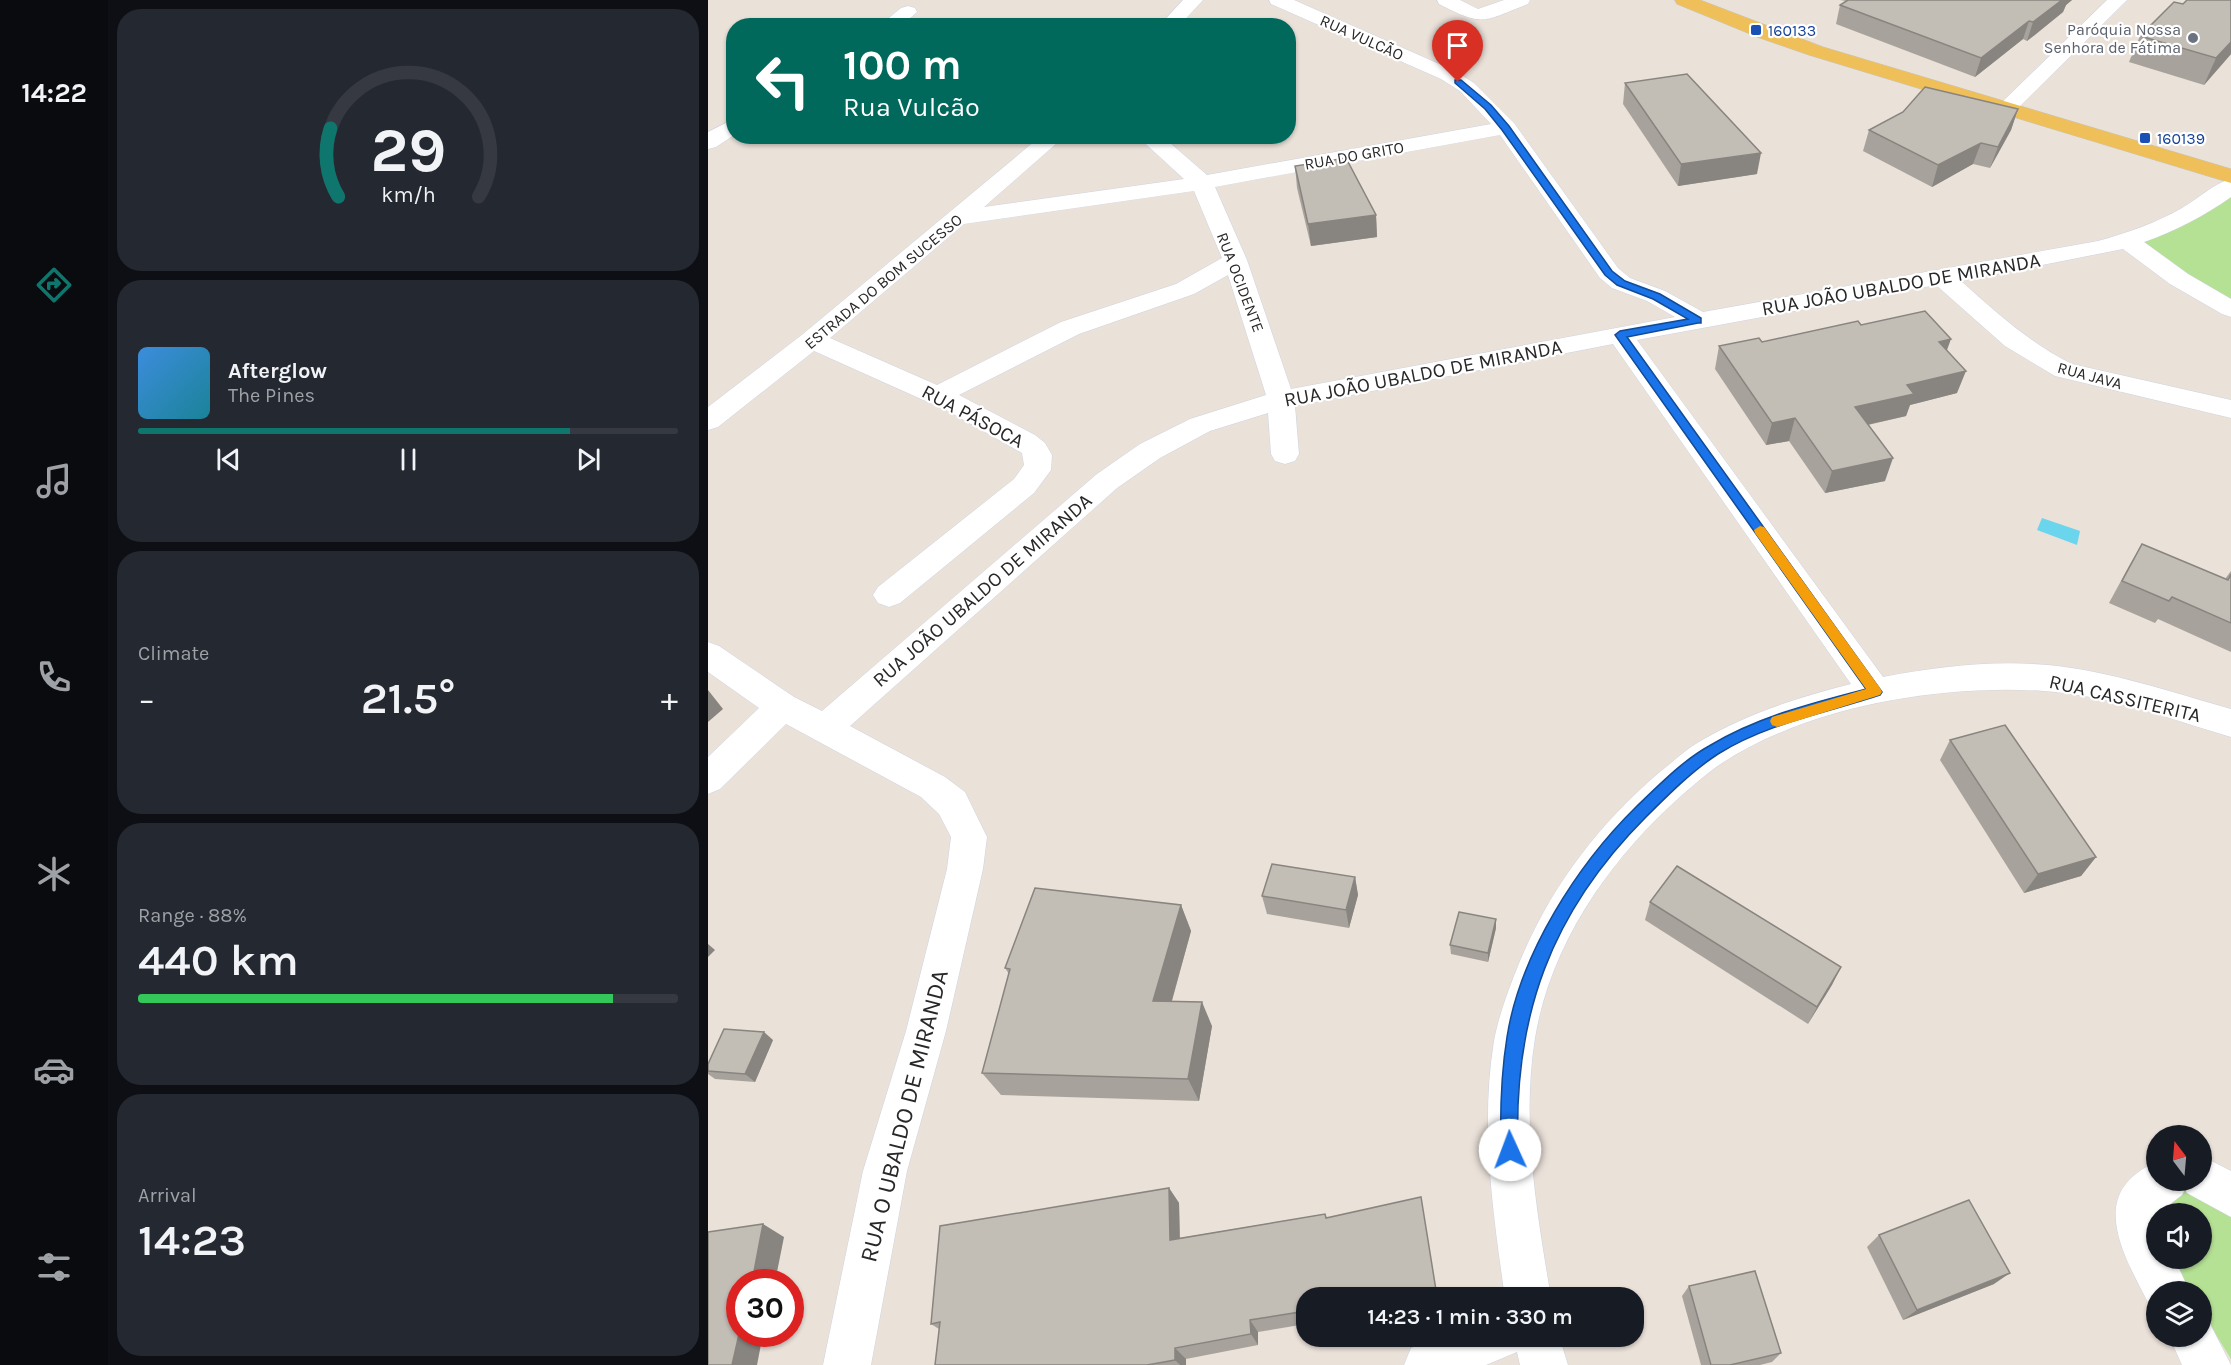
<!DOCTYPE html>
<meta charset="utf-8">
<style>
body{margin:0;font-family:Karla,sans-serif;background:#242831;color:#f1f3f6;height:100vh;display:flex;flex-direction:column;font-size:22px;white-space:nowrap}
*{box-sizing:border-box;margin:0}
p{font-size:20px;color:#9ea1a6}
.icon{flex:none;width:33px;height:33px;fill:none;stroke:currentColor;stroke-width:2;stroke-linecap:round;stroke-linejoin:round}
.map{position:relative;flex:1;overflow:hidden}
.details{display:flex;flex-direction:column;gap:9px;padding:9px;background:#0d0f14;width:600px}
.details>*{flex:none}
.guide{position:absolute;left:18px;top:18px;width:570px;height:126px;border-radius:24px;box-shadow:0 2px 4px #0004;background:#00695c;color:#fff;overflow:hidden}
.needle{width:39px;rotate:344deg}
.controls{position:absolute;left:1438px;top:1125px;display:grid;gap:12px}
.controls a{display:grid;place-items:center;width:66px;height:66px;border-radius:50%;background:#171b24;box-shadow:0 2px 4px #0004;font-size:30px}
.speed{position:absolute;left:18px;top:1269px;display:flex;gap:12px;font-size:30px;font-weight:700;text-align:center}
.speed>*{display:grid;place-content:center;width:78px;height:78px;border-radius:50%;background:#171b24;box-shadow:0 2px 4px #0004;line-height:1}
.speed .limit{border:9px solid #d22;background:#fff;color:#111}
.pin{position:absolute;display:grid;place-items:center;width:51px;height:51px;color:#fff;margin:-62px -26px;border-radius:50% 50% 50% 0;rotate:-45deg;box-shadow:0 0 6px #0007}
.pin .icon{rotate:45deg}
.me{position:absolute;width:66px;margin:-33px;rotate:358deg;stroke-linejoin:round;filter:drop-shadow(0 0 4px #0008)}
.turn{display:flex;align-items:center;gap:21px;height:126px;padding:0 18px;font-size:27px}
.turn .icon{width:78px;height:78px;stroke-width:2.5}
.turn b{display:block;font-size:42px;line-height:51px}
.big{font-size:45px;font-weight:600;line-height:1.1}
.details .tile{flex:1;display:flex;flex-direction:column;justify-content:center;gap:9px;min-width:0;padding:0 21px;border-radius:24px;background:#242831}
.details .dial{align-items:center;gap:0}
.dial svg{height:156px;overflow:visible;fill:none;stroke:#363941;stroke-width:7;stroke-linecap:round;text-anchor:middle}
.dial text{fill:#f1f3f6;stroke:none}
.song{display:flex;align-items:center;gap:18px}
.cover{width:72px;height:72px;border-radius:9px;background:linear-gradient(135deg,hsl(210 70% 55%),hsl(190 70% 35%))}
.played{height:6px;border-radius:3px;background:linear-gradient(90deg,#0f766e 80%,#363941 80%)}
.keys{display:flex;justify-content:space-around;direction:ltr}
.heat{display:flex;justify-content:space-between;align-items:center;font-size:33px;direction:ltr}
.charge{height:9px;border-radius:4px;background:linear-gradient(90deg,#34c759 88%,#363941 0)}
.trip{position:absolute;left:588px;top:1287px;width:348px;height:60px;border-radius:24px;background:#171b24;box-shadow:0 2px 4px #0004;font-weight:600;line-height:60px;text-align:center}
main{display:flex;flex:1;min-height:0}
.menu{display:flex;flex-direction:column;width:108px;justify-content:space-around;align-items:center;background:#090b0e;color:#9ea1a6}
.menu .icon{width:42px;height:42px}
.menu .current{color:#0f766e}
.menu b{font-size:27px;color:#f1f3f6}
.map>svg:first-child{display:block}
.green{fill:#b5e195}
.water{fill:#6bd5ed}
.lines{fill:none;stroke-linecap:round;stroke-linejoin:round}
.minor-casing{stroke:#ced3e1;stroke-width:1}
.major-casing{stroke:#c3c3c3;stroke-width:1}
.minor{fill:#fff;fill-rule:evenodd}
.major{fill:#efc059;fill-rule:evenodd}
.wall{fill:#a7a39c}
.shaded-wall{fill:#88847f}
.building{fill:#c2bdb5;stroke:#88847f;stroke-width:1.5}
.route{fill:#1a73e8;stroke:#114b97;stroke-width:1.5}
.slow{fill:#f59e0b}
.transit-dot{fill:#1a4fb4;stroke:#fff;stroke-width:2}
.worship-dot{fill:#6b7280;stroke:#fff;stroke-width:2}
.labels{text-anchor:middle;stroke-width:4.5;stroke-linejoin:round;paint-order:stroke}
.far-worship-label{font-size:16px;fill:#5b616d;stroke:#fff;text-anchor:end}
.far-transit-label{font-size:16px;fill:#164399;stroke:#fff;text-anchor:start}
.far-street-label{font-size:16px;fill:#282828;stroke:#fff}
.street-label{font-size:20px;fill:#282828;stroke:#fff}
.near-street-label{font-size:24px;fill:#282828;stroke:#fff}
</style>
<main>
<nav class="menu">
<b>14:22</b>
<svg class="icon current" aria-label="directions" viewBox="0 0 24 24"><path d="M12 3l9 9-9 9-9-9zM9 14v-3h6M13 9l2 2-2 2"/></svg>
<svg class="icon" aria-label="music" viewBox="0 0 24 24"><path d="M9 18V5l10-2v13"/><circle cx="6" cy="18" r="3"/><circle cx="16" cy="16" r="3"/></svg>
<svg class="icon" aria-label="phone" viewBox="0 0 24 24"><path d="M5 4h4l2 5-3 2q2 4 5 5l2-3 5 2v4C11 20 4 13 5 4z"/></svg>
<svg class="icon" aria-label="climate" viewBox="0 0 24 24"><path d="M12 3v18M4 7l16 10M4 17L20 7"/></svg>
<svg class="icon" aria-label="car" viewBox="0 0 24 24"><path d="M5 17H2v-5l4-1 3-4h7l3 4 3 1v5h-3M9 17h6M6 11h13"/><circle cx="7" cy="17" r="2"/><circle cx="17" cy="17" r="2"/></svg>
<svg class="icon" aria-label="filters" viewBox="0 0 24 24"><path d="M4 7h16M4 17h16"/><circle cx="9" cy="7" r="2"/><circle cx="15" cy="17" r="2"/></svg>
</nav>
<section class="details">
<div class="tile dial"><svg viewBox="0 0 100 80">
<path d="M14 69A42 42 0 1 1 86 69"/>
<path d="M14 69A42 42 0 0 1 10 34" stroke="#0f766e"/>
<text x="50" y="56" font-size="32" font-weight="700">29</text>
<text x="50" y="72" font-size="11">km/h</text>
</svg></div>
<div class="tile">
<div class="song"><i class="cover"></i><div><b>Afterglow</b><p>The Pines</p></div></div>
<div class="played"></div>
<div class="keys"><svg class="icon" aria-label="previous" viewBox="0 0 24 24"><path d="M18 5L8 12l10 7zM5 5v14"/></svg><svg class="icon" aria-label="pause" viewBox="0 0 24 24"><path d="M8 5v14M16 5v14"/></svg><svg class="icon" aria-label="next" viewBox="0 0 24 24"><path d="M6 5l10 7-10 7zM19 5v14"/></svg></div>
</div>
<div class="tile"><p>Climate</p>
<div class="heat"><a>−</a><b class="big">21.5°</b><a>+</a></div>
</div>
<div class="tile"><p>Range · 88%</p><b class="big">440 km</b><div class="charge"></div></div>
<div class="tile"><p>Arrival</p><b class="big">14:23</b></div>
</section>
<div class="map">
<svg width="1523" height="1365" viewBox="0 0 1523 1365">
<rect width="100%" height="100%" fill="#eae1d9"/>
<g class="green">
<path d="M1523,195V303L1434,243L1477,223Z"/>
<path d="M1480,1190L1523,1214V1359L1494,1312V1292L1482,1291L1461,1259L1494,1258V1214H1449L1465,1193Z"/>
</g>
<path class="water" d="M1334,518L1372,531L1369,545L1329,530Z"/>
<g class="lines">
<g class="minor-casing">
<g id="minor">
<path d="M475,0H495L471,26H451Z"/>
<path d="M561,0H586L747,71L766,83L806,123L910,268L922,278L957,291L995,312L1390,241C1419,233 1448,223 1474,208C1490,199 1506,183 1523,179V197C1496,216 1467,231 1436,242L1480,274L1523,299V317L1514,314L1462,284L1415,249L1253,281C1288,312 1321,343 1364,364L1523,400V418L1347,376L1297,346L1228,285L929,340L1175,677C1228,667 1285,660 1340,665C1402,671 1463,692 1523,709V737C1462,719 1400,695 1336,691C1233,684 1101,706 1014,763C1000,772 987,784 974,795C903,858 843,942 827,1038C813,1124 829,1213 843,1298H797C785,1213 772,1126 786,1041C790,1019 798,997 806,976C837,895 886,828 952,772C965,762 977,750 991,742C1038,714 1091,697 1143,684L905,344L587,406L591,454L587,461L577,464L567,461L563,454L560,413L502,431L452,458L409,488L142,726L237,777L257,792L279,837L275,869L238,1031L199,1171L163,1365H115L155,1171L198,1031L239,869L243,837L231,814L213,797L78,724L12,789L0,794V757L51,708L0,672V642L11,646L86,697L114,711L389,474L432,444L482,419L558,395L520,275L486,294L371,334L251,395L327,435L337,443L344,455L343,470L326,493L192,603L181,607L170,603L165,595L170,587L306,479L316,465L314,453L240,411L106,351L10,427L0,430V407L95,334L333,136H357L276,207L476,179L429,136H454L499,175L783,124L752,91L733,79L563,4ZM792,135L892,278L904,288L939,301L967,317L583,389L539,260L507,187ZM486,191L514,258L468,284L353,322L229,385L122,338L256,224Z"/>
<path d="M729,0H752L770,9L796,0H822L820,4C774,22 776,27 731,4Z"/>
<path d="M1399,0H1419L1304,114L1297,116L1290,114L1286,110L1290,106Z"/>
<path d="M200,6L207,8L209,12L193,26H171L193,8Z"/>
<path d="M26,119V135L8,147L0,149V132Z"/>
<path d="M1494,1156L1523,1171V1217L1479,1193L1477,1189L1474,1195L1449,1214V1258H1466L1482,1292H1449V1311L1443,1308C1418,1259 1375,1193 1449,1162V1180H1494Z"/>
<path d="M1494,1317L1500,1320L1523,1365H1474L1461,1336H1494Z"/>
<path d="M732,1336H851L860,1365H812L809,1352L778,1365H696L703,1348Z"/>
</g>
</g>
<g class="major-casing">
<path id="major" d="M967,0H992L1115,47L1523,169V183L1101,55L1052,38L969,4Z"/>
</g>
<use href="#minor" class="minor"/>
<use href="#major" class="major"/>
</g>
<g class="wall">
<path d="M1132,0H1364L1358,5L1355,12L1327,35L1319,41L1315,39L1267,77L1128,24L1132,5L1138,1Z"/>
<path d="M1432,36L1523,54L1496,85L1421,62Z"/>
<path d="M917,83L1049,174L970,186L915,104Z"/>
<path d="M1310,109L1303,130L1282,168L1265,164L1224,187L1155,151L1161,130Z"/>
<path d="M587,166L668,215L669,237L603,246L589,188Z"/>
<path d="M1153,325L1239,350L1249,393L1202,405L1198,416L1160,425L1177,481L1117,493L1081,441L1058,445L1007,369L1011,346L1054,342Z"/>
<path d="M1434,544L1517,579L1523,571V652L1450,619L1447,623L1401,603L1421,566Z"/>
<path d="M1242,740L1388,857L1373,876L1316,893L1232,760Z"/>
<path d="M647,877L650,895L641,928L559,914L554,896Z"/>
<path d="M942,902L1133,967L1100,1024L937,920Z"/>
<path d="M473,905L483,931L464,1001L504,1026L491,1101L293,1095L274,1073L301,974L297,968Z"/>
<path d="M788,928L780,962L743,954L742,945Z"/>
<path d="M65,1040L47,1082L7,1079L0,1074V1064Z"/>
<path d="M461,1188L471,1203L472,1238L617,1214L619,1218L728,1290L729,1298H598V1324L550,1332V1345L478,1359V1365H227L231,1329L223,1324Z"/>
<path d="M1171,1235L1286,1284L1195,1320L1159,1247Z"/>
<path d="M981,1286L1073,1353L1064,1362L1052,1365H993L974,1296Z"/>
</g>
<g class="shaded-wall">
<path d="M1354,0H1364L1358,5L1355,12L1319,41L1325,22Z"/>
<path d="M1321,21L1315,39L1267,77L1273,58Z"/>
<path d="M1523,42V54L1496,85L1508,58Z"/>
<path d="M1310,109L1303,130L1282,168L1290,147Z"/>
<path d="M1273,143L1265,164L1224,187L1230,165Z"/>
<path d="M1053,153L1049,174L970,186L973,164Z"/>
<path d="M668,215L669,237L603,246L600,224Z"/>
<path d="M1243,339L1235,361L1231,342Z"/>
<path d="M1258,371L1249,393L1202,405L1198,416L1140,429L1147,407L1199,385Z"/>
<path d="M1087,418L1081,441L1058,445L1064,423Z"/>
<path d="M1185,458L1177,481L1117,493L1124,471Z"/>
<path d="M0,690L15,709L0,722Z"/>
<path d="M1388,857L1373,876L1316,893L1330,874Z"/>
<path d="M647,877L650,895L641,928L638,910Z"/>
<path d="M473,905L483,931L457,1025L445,1001Z"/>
<path d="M788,919V928L780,962V953Z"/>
<path d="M0,944L7,950L0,957Z"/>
<path d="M1133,967L1124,985L1100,1024L1109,1007Z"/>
<path d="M494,1002L504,1026L491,1101L480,1079Z"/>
<path d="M56,1032L65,1040L47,1082L37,1074Z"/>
<path d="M461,1188L471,1203L472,1254L462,1240Z"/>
<path d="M55,1224L76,1237L67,1282H44Z"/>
<path d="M1302,1273L1286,1284L1195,1320L1209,1310Z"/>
<path d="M542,1320L550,1332V1345L543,1334Z"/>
<path d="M32,1330V1334H55L49,1365H24Z"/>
<path d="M467,1348L478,1359V1365H472L467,1360Z"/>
</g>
<g class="building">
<path d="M1140,0H1354L1325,22L1321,21L1273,58L1132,5Z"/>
<path d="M1479,0H1523V42L1508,58L1432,36L1466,2L1475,4Z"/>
<path d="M979,74L1053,153L973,164L917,83Z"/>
<path d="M1217,87L1310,109L1290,147L1273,143L1230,165L1161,130L1195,112Z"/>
<path d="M638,158L668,215L600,224L587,166Z"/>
<path d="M1217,311L1243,339L1231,342L1258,371L1199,385L1206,394L1147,407L1185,458L1124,471L1087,418L1064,423L1011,346L1051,338L1054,342L1150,321L1153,325Z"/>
<path d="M1434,544L1520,580L1523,574V623L1464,597L1461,601L1414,581Z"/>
<path d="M1297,725L1388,857L1330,874L1242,740Z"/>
<path d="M564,864L647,877L638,910L554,896Z"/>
<path d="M969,866L1133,967L1109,1007L942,902Z"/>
<path d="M327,888L473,905L445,1001L494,1002L480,1079L274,1073L302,969L297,968Z"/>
<path d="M751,912L788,919L780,953L742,945Z"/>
<path d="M16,1029L56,1032L37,1074L0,1071V1064Z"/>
<path d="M461,1188L462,1240L617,1214L618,1218L713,1197L728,1290L692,1298H598V1311L542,1320L543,1334L467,1348V1360L439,1365H227L232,1322L223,1324L232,1226Z"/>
<path d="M1261,1200L1302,1273L1209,1310L1171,1235Z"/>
<path d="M55,1224L44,1282H32V1330L24,1365H0V1232Z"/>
<path d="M1047,1271L1073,1353L1022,1365H1003L981,1286Z"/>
</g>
<path class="route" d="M747,80H753L783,105L801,126L904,271L917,281L952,294L993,318V323H990L919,337L1174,692L1172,695C1118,713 1060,723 1010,754C984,771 960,795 938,817C843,912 805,1016 810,1150L808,1156L802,1159L795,1156L793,1150C792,1112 793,1074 799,1037C812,954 869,865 928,807C950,786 974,761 1001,746C1049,717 1104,703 1158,689L907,335L912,331L980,319L945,299L909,285L897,275L794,130L777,109L747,83Z"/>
<path class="slow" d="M1052,526L1056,527L1172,688L1174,692L1172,695L1069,727L1064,725L1062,721L1064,717L1158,689L1047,533L1046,530Z"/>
<g class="transit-dot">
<rect x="1042" y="24" width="12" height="12" rx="3"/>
<rect x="1431" y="132" width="12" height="12" rx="3"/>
</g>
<circle class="worship-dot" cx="1485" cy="38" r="6"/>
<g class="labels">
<g class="far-worship-label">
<text x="1473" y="35">Paróquia Nossa<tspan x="1473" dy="18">Senhora de Fátima</tspan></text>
</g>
<g class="far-transit-label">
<text x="1060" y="36">160133</text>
<text x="1449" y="144">160139</text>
</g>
<g class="far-street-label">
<text transform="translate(654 37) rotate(24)" y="6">RUA VULCÃO</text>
<text transform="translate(646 155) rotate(-10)" y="6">RUA DO GRITO</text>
<text transform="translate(175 281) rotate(-40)" y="6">ESTRADA DO BOM SUCESSO</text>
<text transform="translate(533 282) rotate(69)" y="6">RUA OCIDENTE</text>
<text transform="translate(1382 375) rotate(15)" y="6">RUA JAVA</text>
</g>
<g class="street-label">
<text transform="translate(1193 284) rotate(-10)" y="7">RUA JOÃO UBALDO DE MIRANDA</text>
<text transform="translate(715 373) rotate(-11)" y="7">RUA JOÃO UBALDO DE MIRANDA</text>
<text transform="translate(265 416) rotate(28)" y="7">RUA PÁSOCA</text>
<text transform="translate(274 590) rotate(-41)" y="7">RUA JOÃO UBALDO DE MIRANDA</text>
<text transform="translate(1417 698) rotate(13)" y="7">RUA CASSITERITA</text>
</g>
<g class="near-street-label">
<text transform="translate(196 1116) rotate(-76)" y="8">RUA O UBALDO DE MIRANDA</text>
</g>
</g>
</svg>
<div class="controls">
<a><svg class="needle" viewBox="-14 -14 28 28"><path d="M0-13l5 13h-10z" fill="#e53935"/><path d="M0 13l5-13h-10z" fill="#9ea1a6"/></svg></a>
<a><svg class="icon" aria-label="sound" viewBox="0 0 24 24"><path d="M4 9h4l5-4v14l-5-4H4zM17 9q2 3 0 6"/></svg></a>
<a><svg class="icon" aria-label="layers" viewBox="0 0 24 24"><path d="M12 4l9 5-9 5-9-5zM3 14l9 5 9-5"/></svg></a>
</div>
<div class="speed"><div class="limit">30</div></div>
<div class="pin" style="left:750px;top:82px;background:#d93025"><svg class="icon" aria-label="arrive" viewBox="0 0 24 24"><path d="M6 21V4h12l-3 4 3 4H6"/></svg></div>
<svg class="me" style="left:802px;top:1150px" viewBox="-20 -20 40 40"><circle r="19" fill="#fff"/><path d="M0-13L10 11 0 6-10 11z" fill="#1a73e8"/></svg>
<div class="trip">14:23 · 1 min · 330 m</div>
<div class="guide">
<div class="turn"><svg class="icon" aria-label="left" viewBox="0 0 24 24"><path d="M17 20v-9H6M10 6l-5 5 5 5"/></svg><div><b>100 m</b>Rua Vulcão</div></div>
</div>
</div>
</main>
